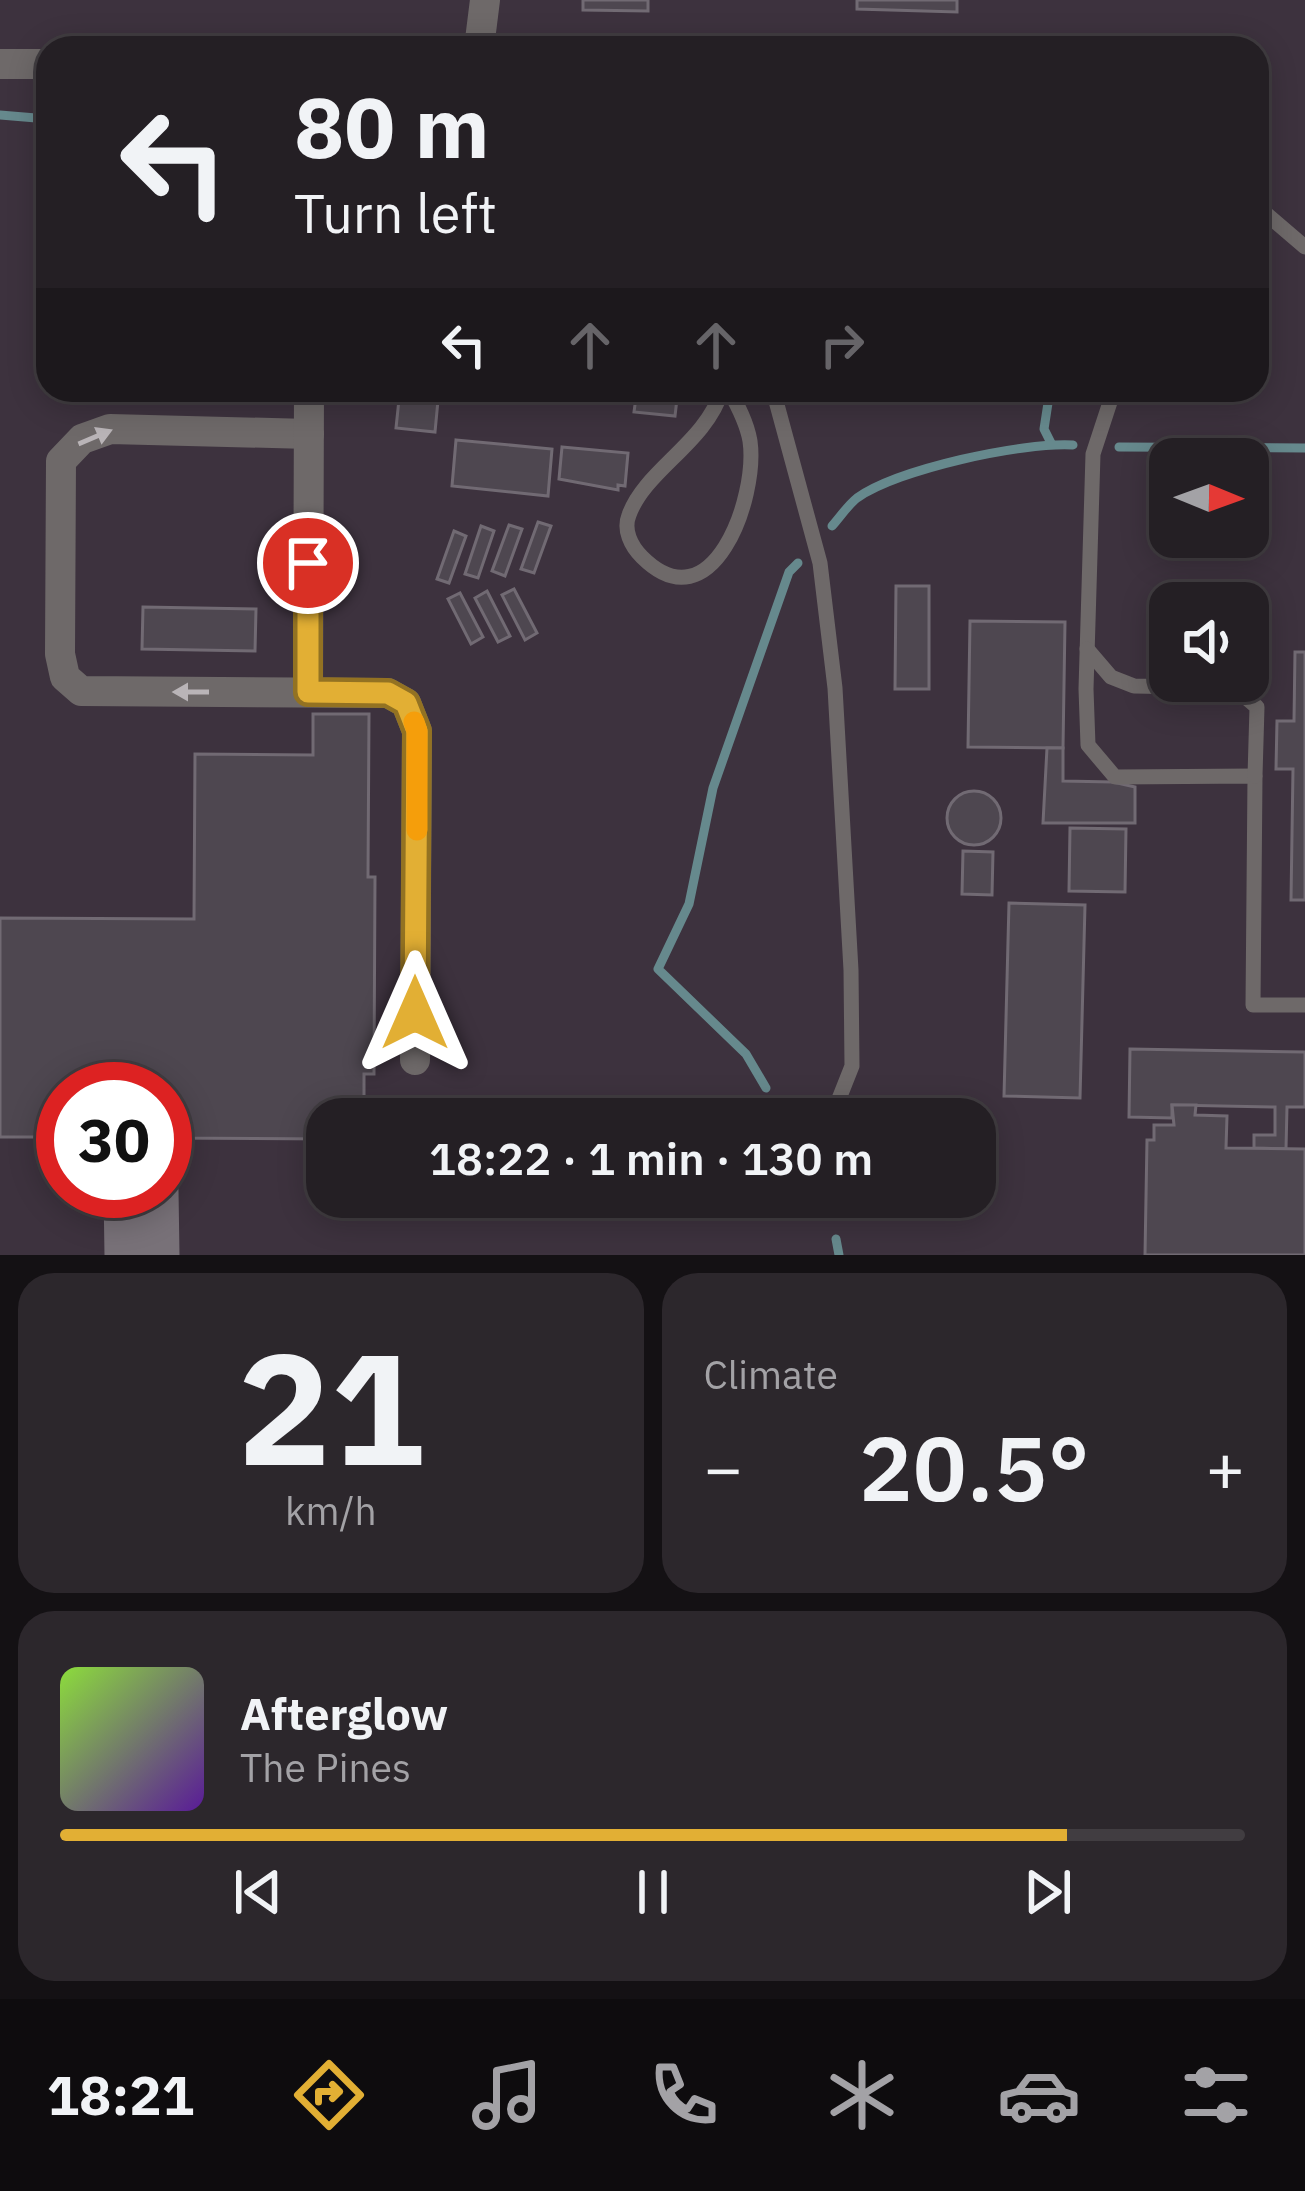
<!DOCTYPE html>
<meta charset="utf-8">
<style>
body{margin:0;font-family:"IBM Plex Sans",sans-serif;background:#2c272c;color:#f1f3f6;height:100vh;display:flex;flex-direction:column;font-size:45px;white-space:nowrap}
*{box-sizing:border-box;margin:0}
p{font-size:39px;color:#a3a2a6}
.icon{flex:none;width:66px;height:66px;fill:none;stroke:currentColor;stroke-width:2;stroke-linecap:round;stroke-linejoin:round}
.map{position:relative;height:1255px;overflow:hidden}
.side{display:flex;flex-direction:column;gap:18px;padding:18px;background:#141114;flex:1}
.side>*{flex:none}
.guide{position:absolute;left:36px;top:36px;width:1233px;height:366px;border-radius:36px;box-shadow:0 6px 30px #0003,0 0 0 3px #413d41;background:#241f24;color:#f1f3f6;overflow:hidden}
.needle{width:78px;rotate:91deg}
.buttons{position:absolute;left:1149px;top:438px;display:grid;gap:24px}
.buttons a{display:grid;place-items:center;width:120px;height:120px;border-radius:24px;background:#241f24;box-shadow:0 6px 30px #0003,0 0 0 3px #413d41;font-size:60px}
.speed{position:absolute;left:36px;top:1062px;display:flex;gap:24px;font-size:60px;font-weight:700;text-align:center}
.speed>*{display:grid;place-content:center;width:156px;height:156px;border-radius:50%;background:#241f24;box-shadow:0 6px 30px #0003,0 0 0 3px #413d41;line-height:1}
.speed .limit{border:18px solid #d22;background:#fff;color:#111}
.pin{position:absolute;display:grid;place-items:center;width:102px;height:102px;color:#fff;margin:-51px;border:6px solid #fff;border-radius:50%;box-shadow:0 3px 12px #0007}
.me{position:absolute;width:132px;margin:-66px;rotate:0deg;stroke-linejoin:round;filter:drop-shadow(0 0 9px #0008)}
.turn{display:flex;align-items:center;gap:42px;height:252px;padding:0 60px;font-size:54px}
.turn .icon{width:156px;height:156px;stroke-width:2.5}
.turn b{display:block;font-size:84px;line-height:102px}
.lanes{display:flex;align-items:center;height:114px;padding:0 60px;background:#0003;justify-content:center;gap:60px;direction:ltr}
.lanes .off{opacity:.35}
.big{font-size:90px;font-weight:600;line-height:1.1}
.side .widget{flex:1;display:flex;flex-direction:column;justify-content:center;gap:18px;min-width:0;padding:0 42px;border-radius:36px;background:#2c272c}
.side .dial{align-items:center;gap:0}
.dial b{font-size:156px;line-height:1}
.song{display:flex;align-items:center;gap:36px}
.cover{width:144px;height:144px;border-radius:18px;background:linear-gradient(135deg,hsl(90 70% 55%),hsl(270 70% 35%))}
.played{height:12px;border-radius:6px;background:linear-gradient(90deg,#e2af34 85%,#413d41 85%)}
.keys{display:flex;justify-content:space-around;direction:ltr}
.heat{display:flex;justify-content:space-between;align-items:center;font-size:66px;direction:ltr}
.side .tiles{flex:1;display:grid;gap:18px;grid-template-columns:1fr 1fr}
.widget:last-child{grid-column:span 2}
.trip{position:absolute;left:306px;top:1098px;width:690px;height:120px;border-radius:36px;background:#241f24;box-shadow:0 6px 30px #0003,0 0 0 3px #413d41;font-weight:600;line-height:120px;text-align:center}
.tabs{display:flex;height:192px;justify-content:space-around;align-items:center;background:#0e0c0e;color:#a3a2a6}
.tabs .icon{width:84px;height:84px}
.tabs .selected{color:#e2af34}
.tabs b{font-size:54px;color:#f1f3f6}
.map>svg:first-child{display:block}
.built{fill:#3d323e;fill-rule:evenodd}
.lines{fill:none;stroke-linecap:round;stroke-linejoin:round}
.stream{stroke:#66898d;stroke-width:9}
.taxiway{stroke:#787178;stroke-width:75}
.building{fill:#4e4750;stroke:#716a73;stroke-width:3}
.service{stroke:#6e6969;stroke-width:15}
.minor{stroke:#6e6969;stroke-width:30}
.oneway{fill:#b9b4b7}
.route-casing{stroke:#937222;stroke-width:30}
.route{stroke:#e2af34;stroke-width:21}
.slow{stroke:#f59e0b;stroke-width:21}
</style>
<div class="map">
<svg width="1305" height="1255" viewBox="0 0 1305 1255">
<rect width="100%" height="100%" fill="#302930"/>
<path class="built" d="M0,0H1305V1255H0ZM48,48H1257V390H48ZM1170,459H1248V537H1170ZM1170,603H1248V681H1170ZM63,1089H165V1191H63ZM327,1119H975V1197H327Z"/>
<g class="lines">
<g class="stream">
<path d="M0,115L48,119"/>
<path d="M1050,390L1044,429L1051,443"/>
<path d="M1119,447L1305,448"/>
<path d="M832,526C840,517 848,505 857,498C898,469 1022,442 1073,445"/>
<path d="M766,1088L746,1054L658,969L689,904L713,788L789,572L798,563"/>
<path d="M836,1239L839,1255"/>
</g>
<path class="taxiway" d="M141,1191L142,1255"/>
</g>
<g class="building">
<path d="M583,0H648V11L583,10Z"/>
<path d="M857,0H957V12L857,9Z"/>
<path d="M400,390H439L435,432L396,428Z"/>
<path d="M637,390H678L675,416L634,412Z"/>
<path d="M456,440L552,449L548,496L452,486Z"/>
<path d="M562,447L628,453L625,486L618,485V490L559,479Z"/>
<path d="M538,522L551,526L534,573L521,569Z"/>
<path d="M509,525L522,529L505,576L492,571Z"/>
<path d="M481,526L494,531L478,578L465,574Z"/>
<path d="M454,531L466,536L449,583L437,579Z"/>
<path d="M896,586H929V689H895Z"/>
<path d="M514,589L537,633L525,640L502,595Z"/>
<path d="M487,591L510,636L498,642L475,598Z"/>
<path d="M460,593L483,637L471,644L448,599Z"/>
<path d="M143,607L256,609L255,651L142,649Z"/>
<path d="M970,621L1065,622L1063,748L968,747Z"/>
<path d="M1295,652H1305V900H1291L1293,769H1276L1277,721H1294Z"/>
<path d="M313,714H369L368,877H375L374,1074H364V1119H327V1139L165,1138V1089H63V1137H0V918L194,919L195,754L313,755Z"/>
<path d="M1047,748H1063V781L1113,782L1135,787V823H1043Z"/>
<circle cx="974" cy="818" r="27"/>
<path d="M1070,828L1126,829L1125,892L1069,891Z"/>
<path d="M963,851L993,852L992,895L962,894Z"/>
<path d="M1009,903L1085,905L1080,1098L1004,1096Z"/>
<path d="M1130,1049L1305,1052V1107H1287L1286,1149L1254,1148V1135H1275V1107L1172,1105V1118L1129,1117Z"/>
<path d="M1172,1105H1196L1195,1115L1227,1116L1226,1148L1305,1149V1255H1145L1147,1140H1154V1125H1174Z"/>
</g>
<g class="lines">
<g class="service">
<path d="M1257,206L1305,247"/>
<path d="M722,390C706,443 645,470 629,515C623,530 631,546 642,557C712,627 758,498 750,441C747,423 738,406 729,390"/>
<path d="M773,390L820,563L835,688L851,970L852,1066L831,1119"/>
<path d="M1114,390L1093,454L1086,689L1088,745L1115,777L1255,776L1253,1005H1305"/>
<path d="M1087,649L1111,677L1134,686L1235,688L1257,707L1255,776"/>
</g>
<g class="minor">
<path d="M479,48L485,0"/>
<path d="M0,64H48"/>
<path d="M309,434L110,429L82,439L61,461L60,654L65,677L81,691L388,693L406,703L417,731L415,1060"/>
<path d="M308,692L309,390"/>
</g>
</g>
<defs><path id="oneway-solid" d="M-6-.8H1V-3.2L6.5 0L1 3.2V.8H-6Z" transform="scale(3)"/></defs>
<g class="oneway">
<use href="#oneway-solid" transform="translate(95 437) rotate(-23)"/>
<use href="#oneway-solid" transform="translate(191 692) rotate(-180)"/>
</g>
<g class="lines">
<g class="route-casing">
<path id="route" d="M308,563V692L388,693L406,703L417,731L415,1013"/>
</g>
<use href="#route" class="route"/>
<path class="slow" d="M414,722L417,731V830"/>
</g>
</svg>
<div class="buttons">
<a><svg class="needle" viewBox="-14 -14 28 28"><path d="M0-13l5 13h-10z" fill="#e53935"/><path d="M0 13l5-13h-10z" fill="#a3a2a6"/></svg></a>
<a><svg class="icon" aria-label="sound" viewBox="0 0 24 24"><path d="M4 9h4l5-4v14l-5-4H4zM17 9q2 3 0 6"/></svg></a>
</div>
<div class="speed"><div class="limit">30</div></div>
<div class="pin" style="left:308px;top:563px;background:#d93025"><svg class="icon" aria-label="arrive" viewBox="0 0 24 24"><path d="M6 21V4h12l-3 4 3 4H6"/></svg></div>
<svg class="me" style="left:415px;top:1013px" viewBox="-20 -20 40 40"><path d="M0-17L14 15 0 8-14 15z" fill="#e2af34" stroke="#fff" stroke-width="4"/></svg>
<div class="trip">18:22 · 1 min · 130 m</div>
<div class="guide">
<div class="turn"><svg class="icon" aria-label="left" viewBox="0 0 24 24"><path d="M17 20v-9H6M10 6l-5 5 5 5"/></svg><div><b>80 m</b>Turn left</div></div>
<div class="lanes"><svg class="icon" aria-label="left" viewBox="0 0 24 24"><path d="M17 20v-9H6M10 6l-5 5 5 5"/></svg><svg class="icon off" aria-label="ahead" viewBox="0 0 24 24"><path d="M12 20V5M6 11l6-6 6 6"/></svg><svg class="icon off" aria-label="ahead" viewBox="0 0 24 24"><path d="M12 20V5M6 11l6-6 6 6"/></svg><svg class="icon off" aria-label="right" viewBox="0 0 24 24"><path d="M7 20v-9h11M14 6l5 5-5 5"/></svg></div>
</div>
</div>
<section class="side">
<div class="tiles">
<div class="widget dial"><b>21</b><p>km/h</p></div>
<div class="widget"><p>Climate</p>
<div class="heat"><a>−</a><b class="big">20.5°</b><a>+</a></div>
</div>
<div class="widget">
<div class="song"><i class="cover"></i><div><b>Afterglow</b><p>The Pines</p></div></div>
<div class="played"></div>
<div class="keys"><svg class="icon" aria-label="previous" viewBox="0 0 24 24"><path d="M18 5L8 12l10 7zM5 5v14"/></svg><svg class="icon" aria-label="pause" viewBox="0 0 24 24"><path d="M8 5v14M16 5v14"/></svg><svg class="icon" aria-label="next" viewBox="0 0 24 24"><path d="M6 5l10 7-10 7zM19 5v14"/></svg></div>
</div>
</div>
</section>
<nav class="tabs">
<b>18:21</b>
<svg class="icon selected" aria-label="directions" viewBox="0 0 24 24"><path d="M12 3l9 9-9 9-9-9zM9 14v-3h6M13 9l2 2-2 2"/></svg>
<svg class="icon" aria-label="music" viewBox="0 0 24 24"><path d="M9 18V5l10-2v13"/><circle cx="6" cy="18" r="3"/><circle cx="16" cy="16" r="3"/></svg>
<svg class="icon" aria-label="phone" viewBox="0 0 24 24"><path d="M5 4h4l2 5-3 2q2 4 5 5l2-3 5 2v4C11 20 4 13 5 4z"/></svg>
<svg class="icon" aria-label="climate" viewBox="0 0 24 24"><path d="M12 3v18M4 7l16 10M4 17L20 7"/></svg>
<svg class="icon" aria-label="car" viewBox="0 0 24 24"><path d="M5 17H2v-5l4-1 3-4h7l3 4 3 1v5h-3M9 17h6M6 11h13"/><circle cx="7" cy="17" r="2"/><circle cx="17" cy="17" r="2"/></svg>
<svg class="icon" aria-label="filters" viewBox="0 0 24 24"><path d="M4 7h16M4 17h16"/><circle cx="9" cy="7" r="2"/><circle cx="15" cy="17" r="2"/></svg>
</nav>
